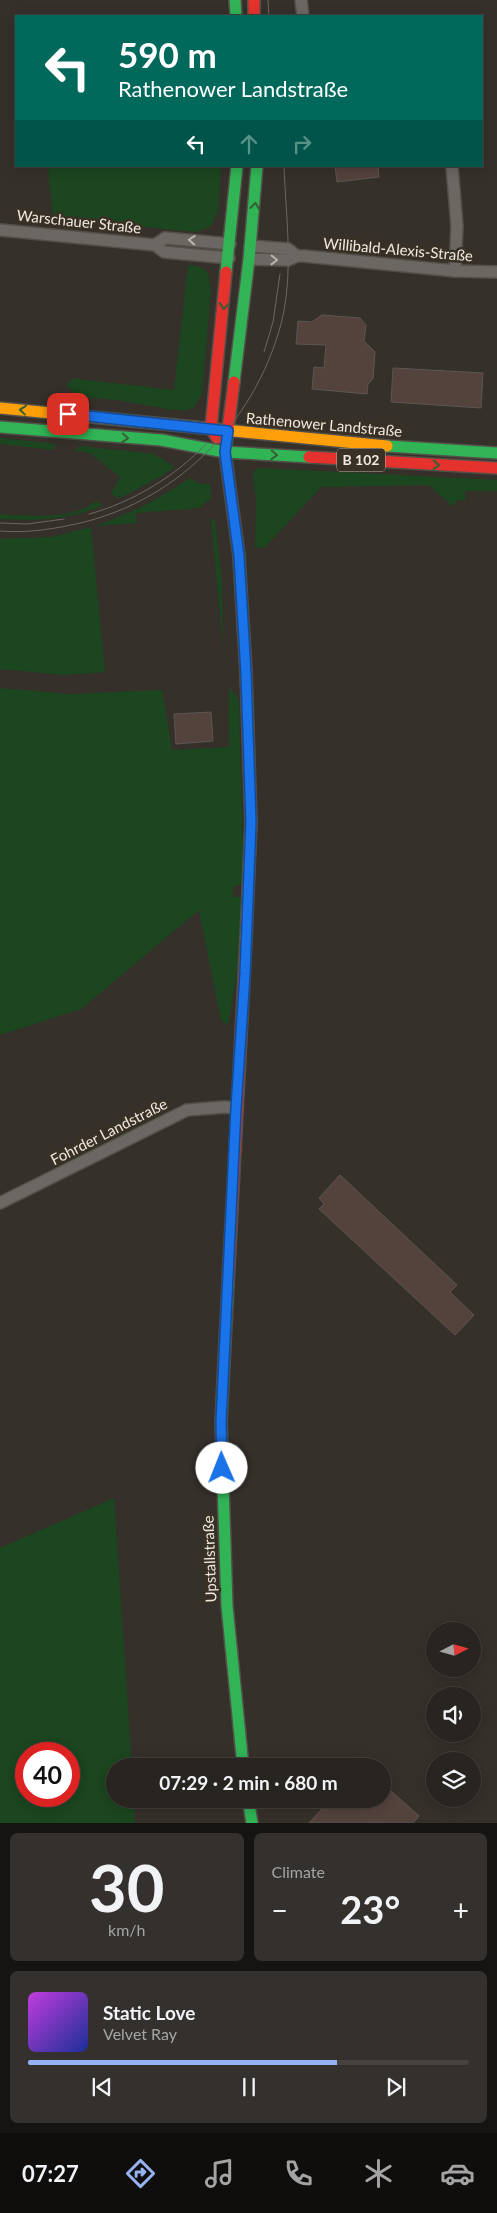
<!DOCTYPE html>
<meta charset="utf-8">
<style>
body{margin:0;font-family:Lato,sans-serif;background:#34302d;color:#f1f3f6;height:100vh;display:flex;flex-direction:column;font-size:19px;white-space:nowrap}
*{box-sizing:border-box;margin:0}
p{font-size:16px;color:#a5a4a5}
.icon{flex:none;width:28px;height:28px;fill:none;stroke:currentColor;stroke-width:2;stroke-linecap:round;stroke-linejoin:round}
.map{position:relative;height:1823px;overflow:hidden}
.drawer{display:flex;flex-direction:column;gap:10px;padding:10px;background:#161412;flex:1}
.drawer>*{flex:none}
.top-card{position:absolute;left:15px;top:15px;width:468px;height:152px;border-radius:0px;box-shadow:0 2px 12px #0003,0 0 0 1px #44413e;background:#00695c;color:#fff;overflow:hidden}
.needle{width:32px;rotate:84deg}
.controls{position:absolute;left:426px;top:1622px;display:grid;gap:10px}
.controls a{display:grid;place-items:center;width:55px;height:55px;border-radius:50%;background:#282420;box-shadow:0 2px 12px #0003,0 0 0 1px #44413e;font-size:25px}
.speed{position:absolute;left:15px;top:1742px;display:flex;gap:10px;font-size:25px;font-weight:700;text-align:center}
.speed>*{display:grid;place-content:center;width:65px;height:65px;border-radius:50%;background:#282420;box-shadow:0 2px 12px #0003,0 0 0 1px #44413e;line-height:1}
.speed .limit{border:8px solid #d22;background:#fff;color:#111}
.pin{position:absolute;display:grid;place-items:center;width:42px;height:42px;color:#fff;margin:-21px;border-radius:10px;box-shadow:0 2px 8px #0006}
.me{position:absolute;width:55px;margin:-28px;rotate:359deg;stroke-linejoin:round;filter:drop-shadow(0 0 4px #0008)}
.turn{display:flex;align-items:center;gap:18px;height:105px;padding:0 20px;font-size:22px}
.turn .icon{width:65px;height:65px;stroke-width:2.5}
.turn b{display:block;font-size:35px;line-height:42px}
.lanes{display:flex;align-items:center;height:48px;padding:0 20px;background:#0003;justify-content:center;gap:25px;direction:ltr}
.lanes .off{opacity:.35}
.big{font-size:38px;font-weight:700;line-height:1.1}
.drawer .widget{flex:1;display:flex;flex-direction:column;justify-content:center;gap:8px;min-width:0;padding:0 18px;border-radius:8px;background:#34302d}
.drawer .dial{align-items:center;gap:0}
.dial b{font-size:65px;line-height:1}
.song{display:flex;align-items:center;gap:15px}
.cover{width:60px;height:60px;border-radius:8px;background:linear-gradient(135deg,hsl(290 70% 55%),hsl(230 70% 35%))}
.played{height:5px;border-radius:2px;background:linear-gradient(90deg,#95b2f1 70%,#44413e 70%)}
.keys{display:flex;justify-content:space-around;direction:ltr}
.heat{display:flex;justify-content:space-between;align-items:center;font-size:28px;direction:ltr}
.drawer .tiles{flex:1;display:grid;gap:10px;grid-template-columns:1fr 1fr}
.widget:last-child{grid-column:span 2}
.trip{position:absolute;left:106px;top:1758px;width:285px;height:50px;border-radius:25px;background:#282420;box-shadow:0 2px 12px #0003,0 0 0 1px #44413e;font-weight:700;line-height:50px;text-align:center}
.dock{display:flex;height:80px;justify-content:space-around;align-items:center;background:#100e0d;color:#a5a4a5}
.dock .icon{width:35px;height:35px}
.dock .current{color:#95b2f1}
.dock b{font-size:22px;color:#f1f3f6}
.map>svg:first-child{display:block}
.green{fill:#1b461f;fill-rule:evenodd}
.building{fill:#54423d;stroke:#5c5653}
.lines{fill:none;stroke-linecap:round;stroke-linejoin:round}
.street-casing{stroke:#534f49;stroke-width:14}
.fast-casing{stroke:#534f49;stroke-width:14}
.slow-casing{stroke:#534f49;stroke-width:14}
.jam-casing{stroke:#534f49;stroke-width:14}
.street{stroke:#6b6762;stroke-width:11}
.fast{stroke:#30b455;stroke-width:11}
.slow{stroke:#ff9f0a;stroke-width:11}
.jam{stroke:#e5322d;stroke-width:11}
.tram{stroke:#6c6763;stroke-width:1}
.oneway{stroke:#365f36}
.oneway2{stroke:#bab5ae}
.route-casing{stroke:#114b97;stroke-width:12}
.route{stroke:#1a73e8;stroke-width:9}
.labels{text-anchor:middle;stroke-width:5;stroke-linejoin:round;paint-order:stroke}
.shield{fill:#3a3125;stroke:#b9b2a9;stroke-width:1}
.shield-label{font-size:14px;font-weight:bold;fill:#efe9e1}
.street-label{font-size:15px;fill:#efe9e1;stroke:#3a3125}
</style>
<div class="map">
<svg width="497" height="1823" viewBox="0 0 497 1823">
<rect width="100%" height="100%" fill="#35302a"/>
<g class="green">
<path d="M48,166H221L218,212L210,227L196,232L53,218Z"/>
<path d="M188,265L200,267L208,272L211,289L202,394L194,407L188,410H172L124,401L78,396L66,385L72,379H77L174,390Z"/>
<path d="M0,438L56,444L53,450L0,444Z"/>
<path d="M80,446L154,454L175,467L160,477L120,498L111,495L120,477L90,453L75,451Z"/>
<path d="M260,468L497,480V491H465V501L458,500L452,506L429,485L321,487L265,547L255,548L256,500L253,475L255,470Z"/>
<path d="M190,478L200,484H210L211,498L199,508L136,513V523L95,526C132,513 157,500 190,478Z"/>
<path d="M96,501L103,505C72,520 33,521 0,519V514C28,516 74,520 96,501Z"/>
<path d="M215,519L222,583L223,647L211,520Z"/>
<path d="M91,527L105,672L64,675L0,669V539L51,537Z"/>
<path d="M229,687L237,696L239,705C240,764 244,823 243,883L233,887V897H242L238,966L228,1025L221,1020L199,910L81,1009L0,1035V688L69,694L162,690L172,750L229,747Z"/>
<path d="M114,1498L132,1766H115V1799H134L135,1823H0V1548ZM26,1754H69V1796H26Z"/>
</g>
<g class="building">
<path d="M335,166H378L379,177L337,182Z"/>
<path d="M322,315L360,318L366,325L364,341L375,352L373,379L368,384L367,394L312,389L314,367L324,368L326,345L296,344L298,321L312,322Z"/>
<path d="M393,368L483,373L481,408L391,402Z"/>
<path d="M211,712L213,741L176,744L174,714Z"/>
<path d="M340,1175L457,1285L450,1292L474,1315L455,1335L319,1209L324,1204L319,1198Z"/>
<path d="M382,1783L419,1816L413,1823H309L331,1799H382Z"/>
</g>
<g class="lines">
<g class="street-casing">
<g id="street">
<path d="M301,0L303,16"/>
<path d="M452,166L457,226L455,271"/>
<path d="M0,230L155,245L164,252L229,258"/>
<path d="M155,245L165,238L230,244"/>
<path d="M250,246L288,249L297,256H304L455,271L497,272"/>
<path d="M249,259L288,260L297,256"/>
<path d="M0,1203L187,1110L225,1107L236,1108"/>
</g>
</g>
<g class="fast-casing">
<g id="fast">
<path d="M235,0L236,16"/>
<path d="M226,272L237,166"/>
<path d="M234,382L249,259L257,166"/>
<path d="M0,427L161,440L225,452L309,457"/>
<path d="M387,446L497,453"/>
<path d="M228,1284L221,1422L227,1606L243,1766"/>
<path d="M248,1799L252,1823"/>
</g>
</g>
<g class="slow-casing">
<g id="slow">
<path d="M0,408L387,446"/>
<path d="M246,672L251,822L246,940"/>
</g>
</g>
<g class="jam-casing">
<g id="jam">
<path d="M254,0V16"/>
<path d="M234,382L225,452L239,556L246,672"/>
<path d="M217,438L211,428L226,272"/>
<path d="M309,457L497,468"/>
<path d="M228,1284L246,940"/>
</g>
</g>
<use href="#street" class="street"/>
<use href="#fast" class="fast"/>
<use href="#slow" class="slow"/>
<use href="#jam" class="jam"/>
<g class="tram">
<path d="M268,0L269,16"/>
<path d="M264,352L273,322L280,274"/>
<path d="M89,514C131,503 176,476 206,444"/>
<path d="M0,523L27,524L64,519"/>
<path d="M0,531C24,533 48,530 71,525C173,505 254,425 281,324C294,274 286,218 284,166"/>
</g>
</g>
<defs><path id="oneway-chevron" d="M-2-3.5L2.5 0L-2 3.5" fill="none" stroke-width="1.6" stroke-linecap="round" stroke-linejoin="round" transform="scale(1.25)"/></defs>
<g class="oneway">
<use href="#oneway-chevron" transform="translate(255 206) rotate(-84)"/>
<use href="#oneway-chevron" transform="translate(224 306) rotate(96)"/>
<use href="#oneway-chevron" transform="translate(23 410) rotate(-174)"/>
<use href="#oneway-chevron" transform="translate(125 438) rotate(4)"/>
<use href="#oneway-chevron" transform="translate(274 455) rotate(3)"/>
<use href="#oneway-chevron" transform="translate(436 465) rotate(3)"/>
</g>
<g class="oneway2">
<use href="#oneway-chevron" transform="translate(192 240) rotate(-176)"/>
<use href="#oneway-chevron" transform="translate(274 260) rotate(1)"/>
</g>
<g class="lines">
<g class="route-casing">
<path id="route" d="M68,414L228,431L225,452L239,556L246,673L251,822L245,974L236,1108L221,1422L222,1468"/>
</g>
<use href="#route" class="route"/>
</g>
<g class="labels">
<rect class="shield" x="337" y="448.5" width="48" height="23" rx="4"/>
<g class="shield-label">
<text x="361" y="465">B 102</text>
</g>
<g class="street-label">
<text transform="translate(79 222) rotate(6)" y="5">Warschauer Straße</text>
<text transform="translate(398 250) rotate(5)" y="5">Willibald-Alexis-Straße</text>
<text transform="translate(324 425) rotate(5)" y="5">Rathenower Landstraße</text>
<text transform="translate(109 1132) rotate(-27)" y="5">Fohrder Landstraße</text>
<text transform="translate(210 1559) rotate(-92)" y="5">Upstallstraße</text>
</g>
</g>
</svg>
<div class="controls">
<a><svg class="needle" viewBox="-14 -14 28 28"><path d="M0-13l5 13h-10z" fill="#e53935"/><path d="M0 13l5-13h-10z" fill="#a5a4a5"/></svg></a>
<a><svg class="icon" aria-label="sound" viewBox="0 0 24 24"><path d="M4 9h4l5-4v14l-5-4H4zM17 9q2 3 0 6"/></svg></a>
<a><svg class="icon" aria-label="layers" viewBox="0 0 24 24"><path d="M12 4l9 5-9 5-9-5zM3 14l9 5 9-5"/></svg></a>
</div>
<div class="speed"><div class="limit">40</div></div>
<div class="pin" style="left:68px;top:414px;background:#d93025"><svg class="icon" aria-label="arrive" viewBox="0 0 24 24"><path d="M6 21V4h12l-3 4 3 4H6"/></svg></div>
<svg class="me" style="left:222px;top:1468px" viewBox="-20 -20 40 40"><circle r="19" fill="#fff"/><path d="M0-13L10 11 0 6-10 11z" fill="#1a73e8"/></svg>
<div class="trip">07:29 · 2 min · 680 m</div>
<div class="top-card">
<div class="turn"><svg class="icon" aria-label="left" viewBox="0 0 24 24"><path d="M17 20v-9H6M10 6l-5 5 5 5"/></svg><div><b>590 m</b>Rathenower Landstraße</div></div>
<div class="lanes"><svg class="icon" aria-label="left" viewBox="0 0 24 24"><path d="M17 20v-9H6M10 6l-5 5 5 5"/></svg><svg class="icon off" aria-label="ahead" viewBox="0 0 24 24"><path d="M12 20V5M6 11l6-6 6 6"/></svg><svg class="icon off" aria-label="right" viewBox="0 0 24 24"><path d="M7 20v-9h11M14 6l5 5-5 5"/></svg></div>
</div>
</div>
<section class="drawer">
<div class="tiles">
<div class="widget dial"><b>30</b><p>km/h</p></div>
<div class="widget"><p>Climate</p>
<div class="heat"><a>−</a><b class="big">23°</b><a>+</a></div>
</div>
<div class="widget">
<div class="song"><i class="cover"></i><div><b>Static Love</b><p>Velvet Ray</p></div></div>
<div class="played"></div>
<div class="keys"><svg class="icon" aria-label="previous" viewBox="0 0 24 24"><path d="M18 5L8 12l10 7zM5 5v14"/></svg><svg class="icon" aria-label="pause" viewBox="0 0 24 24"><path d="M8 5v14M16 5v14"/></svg><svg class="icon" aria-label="next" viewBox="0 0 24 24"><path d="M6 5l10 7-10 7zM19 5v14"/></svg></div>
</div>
</div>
</section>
<nav class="dock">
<b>07:27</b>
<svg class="icon current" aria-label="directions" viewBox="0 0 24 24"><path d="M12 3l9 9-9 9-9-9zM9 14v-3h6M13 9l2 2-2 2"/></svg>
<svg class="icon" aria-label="music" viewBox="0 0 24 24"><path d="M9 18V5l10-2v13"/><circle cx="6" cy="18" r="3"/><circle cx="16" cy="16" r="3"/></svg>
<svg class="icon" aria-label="phone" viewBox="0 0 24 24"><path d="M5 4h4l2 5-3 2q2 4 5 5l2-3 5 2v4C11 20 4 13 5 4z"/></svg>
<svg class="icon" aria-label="climate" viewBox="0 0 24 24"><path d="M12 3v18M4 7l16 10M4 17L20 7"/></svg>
<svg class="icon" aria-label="car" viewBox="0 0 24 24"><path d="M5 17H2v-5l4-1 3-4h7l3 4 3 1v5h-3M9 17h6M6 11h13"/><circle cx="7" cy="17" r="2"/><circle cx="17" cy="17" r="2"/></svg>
</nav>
